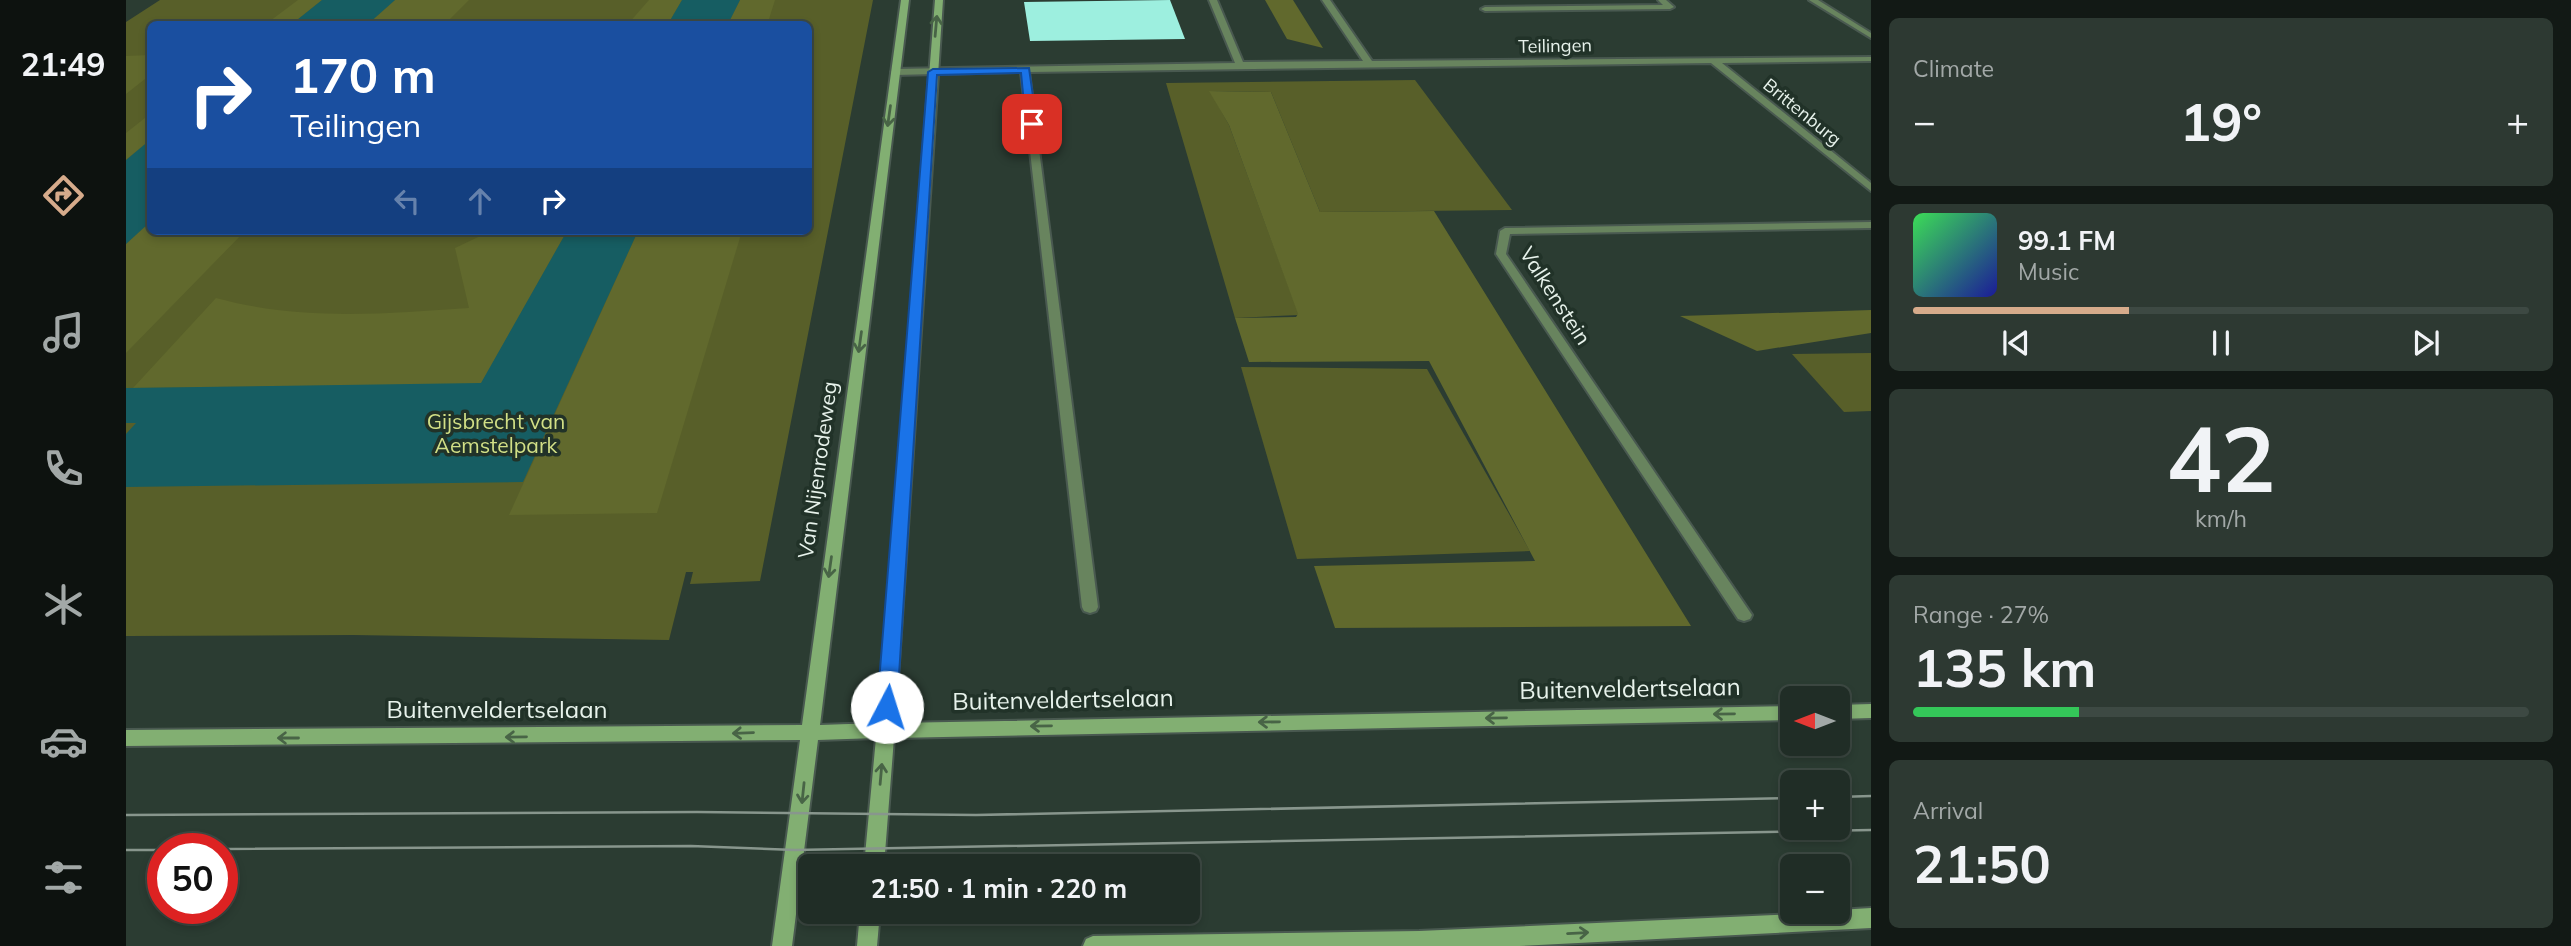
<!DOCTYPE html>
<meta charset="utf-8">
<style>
body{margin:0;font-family:Mulish,sans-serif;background:#2d3932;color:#f1f3f6;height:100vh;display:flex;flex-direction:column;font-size:26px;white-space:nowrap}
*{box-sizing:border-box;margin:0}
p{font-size:23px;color:#a2a8a7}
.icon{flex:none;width:38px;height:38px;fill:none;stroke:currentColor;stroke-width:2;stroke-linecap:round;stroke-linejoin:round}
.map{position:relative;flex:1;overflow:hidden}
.panel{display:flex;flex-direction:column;gap:18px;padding:18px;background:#121915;width:700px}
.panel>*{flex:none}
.banner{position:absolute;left:21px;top:21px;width:665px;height:214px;border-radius:10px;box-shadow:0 4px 10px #0003,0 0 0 2px #3d4943;background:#1a4fa0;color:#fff;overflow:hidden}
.needle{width:46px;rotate:270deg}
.tools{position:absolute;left:1654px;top:686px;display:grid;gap:14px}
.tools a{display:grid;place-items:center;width:70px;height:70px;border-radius:10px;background:#202d26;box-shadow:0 4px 10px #0003,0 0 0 2px #3d4943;font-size:35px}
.speed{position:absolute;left:21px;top:833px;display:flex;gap:14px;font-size:35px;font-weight:700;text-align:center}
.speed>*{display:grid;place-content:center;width:91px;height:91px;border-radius:50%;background:#202d26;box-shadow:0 4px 10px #0003,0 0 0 2px #3d4943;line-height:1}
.speed .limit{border:10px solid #d22;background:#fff;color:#111}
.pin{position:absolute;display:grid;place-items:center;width:60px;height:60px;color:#fff;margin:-30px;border-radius:14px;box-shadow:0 4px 10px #0006}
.me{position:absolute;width:77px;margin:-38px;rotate:5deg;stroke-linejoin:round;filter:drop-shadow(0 0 5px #0008)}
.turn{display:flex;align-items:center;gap:24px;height:147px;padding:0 28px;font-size:32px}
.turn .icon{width:91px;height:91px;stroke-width:2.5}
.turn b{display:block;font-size:49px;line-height:60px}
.lanes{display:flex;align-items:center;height:66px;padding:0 28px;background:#0003;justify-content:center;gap:35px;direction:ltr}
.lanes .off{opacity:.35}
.big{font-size:52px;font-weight:700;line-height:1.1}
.panel .card{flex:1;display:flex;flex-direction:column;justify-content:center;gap:10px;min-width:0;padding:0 24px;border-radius:10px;background:#2d3932}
.panel .dial{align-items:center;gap:0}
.dial b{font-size:91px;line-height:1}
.song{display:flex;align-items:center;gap:21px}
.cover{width:84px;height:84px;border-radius:10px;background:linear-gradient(135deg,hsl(130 70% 55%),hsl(240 70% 35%))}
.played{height:7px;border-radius:4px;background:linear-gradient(90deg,#d6ab8b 35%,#3d4943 35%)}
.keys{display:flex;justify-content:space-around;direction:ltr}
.heat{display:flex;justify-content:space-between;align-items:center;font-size:38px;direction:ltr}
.charge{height:10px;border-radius:5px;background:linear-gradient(90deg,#34c759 27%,#3d4943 0)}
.trip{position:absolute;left:672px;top:854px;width:402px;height:70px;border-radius:10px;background:#202d26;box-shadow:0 4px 10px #0003,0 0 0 2px #3d4943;font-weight:700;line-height:70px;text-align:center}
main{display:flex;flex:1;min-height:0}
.dock{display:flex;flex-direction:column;width:126px;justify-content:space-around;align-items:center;background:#0d120f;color:#a2a8a7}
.dock .icon{width:49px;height:49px}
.dock .selected{color:#d6ab8b}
.dock b{font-size:32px;color:#f1f3f6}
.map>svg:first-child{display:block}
.green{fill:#585f29;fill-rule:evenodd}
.forest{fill:#61692d}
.water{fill:#165d62}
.building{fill:#9defdf}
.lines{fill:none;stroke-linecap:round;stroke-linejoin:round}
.street-casing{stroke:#495950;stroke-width:4}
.secondary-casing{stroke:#495950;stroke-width:4}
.street{fill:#68845e;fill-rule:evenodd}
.secondary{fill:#82af72;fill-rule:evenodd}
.tram{stroke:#88968d;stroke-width:2.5}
.oneway{stroke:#486446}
.route{fill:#1a73e8;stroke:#114b97;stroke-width:2}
.labels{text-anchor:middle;stroke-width:7;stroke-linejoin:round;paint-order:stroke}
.far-street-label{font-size:18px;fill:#e7f2eb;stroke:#213228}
.street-label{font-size:21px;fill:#e7f2eb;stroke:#213228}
.park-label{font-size:21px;fill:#d1df86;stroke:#213228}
.near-street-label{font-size:24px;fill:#e7f2eb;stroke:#213228}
</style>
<main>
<nav class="dock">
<b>21:49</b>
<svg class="icon selected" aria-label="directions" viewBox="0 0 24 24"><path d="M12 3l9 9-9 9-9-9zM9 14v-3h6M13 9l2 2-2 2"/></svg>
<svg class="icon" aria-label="music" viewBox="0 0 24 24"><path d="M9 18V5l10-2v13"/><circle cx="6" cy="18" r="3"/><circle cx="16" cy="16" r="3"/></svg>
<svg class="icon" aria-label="phone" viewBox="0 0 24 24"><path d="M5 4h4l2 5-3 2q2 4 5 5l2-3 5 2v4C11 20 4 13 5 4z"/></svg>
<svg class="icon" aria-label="climate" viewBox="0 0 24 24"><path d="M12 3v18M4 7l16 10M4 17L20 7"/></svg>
<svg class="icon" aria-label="car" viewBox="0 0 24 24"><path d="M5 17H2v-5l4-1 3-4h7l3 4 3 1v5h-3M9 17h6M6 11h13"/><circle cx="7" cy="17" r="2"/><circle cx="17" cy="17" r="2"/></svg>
<svg class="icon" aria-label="filters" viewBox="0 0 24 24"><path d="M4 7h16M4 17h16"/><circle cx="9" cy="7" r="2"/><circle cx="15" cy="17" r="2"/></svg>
</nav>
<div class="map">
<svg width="1745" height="946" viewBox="0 0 1745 946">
<rect width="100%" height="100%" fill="#2b3c32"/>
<g class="green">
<path d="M34,0H747L634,581L564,584L567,572H560L543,640L227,635L0,636V22ZM24,24H682V231H24Z"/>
<path d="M1289,80L1386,210L1194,212L1145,92L1084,91L1103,125L1173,315L1109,318L1040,83Z"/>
<path d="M1745,353V411L1718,412L1666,354Z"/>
<path d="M1115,367L1301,369L1404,551L1171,559Z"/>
</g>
<g class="forest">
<path d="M172,0H196L166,24H140Z"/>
<path d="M269,0H343L319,24H242Z"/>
<path d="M523,0H556L542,24H502Z"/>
<path d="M614,0H649L643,19L682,21L681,24H602Z"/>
<path d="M1139,0H1167L1197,48L1161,39Z"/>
<path d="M24,55V75L0,94V56Z"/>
<path d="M1083,91L1145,92L1194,212L1308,211L1565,626L1209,628L1188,566L1409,561L1303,361L1123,362L1109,318L1170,317L1172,314L1103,125Z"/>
<path d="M24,114V140L0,160V133Z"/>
<path d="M24,222V231H119L0,353V244Z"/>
<path d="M365,231H441L355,384L7,388L90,298C174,321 257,314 343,308L329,248Z"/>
<path d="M512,231H616L531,513L383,515Z"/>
<path d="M1745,310V333L1631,351L1554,316Z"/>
</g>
<g class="water">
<path d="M196,0H269L242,24H166Z"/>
<path d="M556,0H614L602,24H542Z"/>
<path d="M24,140V222L0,244V160Z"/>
<path d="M441,231H512L397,482L0,487V434L10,423H0V388L355,383Z"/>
</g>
<path class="building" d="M1044,0L1059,39L904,41L898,2Z"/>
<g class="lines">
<g class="street-casing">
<g id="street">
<path d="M1083,0H1091L1117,62L1237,61L1196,0H1204L1246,61L1745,57V61L1596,63L1745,183V191L1585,63L903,72L972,607L970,611L964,613L958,611L956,607L895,72L769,75L765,72L769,69L1109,63Z"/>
<path d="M1532,0H1540L1548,7L1544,9L1359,11L1355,9L1359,7L1537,5Z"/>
<path d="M1683,0H1692L1745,33V38Z"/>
<path d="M1745,222V228L1384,234L1380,254L1626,615L1624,619L1618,621L1612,619L1370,254L1374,231L1379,228Z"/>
</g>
</g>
<g class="secondary-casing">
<g id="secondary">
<path d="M775,0H783L694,725L752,723L809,0H817L769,723L1666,706V720L768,738L758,866H738L750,738L692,740L666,946H646L674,740L0,746V730L676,725Z"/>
<path d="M1745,704V718L1712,719V705Z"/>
<path d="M1745,908V928L1393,946H957L960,939L967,936L1293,931L1712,912V910Z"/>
<path d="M734,912H754L751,946H731Z"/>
</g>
</g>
<use href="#street" class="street"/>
<use href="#secondary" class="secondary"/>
<g class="tram">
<path d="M1712,797L1745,796"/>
<path d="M0,815L571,812L850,815L1666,798"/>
<path d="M96,849L565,846L669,850L1745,830"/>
<path d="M0,850H37"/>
</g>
</g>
<defs><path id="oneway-shaft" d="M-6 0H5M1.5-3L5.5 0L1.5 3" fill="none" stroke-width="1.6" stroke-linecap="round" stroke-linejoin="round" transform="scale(1.75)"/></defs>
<g class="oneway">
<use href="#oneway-shaft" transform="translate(810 26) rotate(-85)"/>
<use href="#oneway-shaft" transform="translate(763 116) rotate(98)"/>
<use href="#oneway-shaft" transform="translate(734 342) rotate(98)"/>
<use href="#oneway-shaft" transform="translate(704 567) rotate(98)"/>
<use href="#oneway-shaft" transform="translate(1598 714) rotate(179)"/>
<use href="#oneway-shaft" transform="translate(1370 718) rotate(179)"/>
<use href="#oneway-shaft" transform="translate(1143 722) rotate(179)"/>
<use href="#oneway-shaft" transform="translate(915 726) rotate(179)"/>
<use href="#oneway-shaft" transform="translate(617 733) rotate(178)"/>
<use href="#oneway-shaft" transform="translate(390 737) rotate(179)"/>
<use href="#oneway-shaft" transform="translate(162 738) rotate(180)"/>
<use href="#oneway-shaft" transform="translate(755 774) rotate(-85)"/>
<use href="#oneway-shaft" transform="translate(677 793) rotate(96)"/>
<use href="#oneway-shaft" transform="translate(1452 933) rotate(-3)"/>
</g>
<path class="route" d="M903,68L911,124L906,127L900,124L895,73L811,75L771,707L768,713L761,716L754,713L751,707L802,72L807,69Z"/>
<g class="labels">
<g class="far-street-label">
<text transform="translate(1429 46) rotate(-1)" y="6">Teilingen</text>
<text transform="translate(1676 112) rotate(39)" y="6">Brittenburg</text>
</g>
<g class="street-label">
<text transform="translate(1429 296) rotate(57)" y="7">Valkenstein</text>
<text transform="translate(692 470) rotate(-82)" y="7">Van Nijenrodeweg</text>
</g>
<g class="park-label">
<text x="370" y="429">Gijsbrecht van<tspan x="370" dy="24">Aemstelpark</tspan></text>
</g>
<g class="near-street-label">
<text transform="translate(1504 689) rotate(-1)" y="8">Buitenveldertselaan</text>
<text transform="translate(937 700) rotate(-1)" y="8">Buitenveldertselaan</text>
<text x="371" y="718">Buitenveldertselaan</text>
</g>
</g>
</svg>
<div class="tools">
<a><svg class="needle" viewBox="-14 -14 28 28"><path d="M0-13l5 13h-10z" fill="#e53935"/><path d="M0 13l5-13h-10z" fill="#a2a8a7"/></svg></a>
<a>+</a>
<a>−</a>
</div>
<div class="speed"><div class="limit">50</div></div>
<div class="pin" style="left:906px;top:124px;background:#d93025"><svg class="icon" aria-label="arrive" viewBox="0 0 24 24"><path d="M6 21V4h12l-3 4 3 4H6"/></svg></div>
<svg class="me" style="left:761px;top:707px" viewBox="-20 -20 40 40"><circle r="19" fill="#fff"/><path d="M0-13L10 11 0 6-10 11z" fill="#1a73e8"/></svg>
<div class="trip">21:50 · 1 min · 220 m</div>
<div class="banner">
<div class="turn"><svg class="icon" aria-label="right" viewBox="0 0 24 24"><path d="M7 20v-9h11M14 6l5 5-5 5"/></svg><div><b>170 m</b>Teilingen</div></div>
<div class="lanes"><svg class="icon off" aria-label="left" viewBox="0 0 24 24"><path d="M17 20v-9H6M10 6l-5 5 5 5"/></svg><svg class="icon off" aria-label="ahead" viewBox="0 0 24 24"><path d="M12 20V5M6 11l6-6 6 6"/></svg><svg class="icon" aria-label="right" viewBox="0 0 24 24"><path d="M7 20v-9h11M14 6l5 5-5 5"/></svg></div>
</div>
</div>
<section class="panel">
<div class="card"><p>Climate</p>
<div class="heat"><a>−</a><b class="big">19°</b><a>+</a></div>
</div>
<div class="card">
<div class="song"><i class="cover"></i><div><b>99.1 FM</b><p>Music</p></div></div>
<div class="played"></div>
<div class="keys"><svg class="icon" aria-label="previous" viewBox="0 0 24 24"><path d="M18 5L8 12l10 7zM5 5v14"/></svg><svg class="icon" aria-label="pause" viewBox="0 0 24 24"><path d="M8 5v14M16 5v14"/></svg><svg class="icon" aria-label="next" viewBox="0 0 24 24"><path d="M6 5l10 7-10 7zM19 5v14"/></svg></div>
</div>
<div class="card dial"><b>42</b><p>km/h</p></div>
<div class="card"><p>Range · 27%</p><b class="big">135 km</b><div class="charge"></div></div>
<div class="card"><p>Arrival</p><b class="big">21:50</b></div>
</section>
</main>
